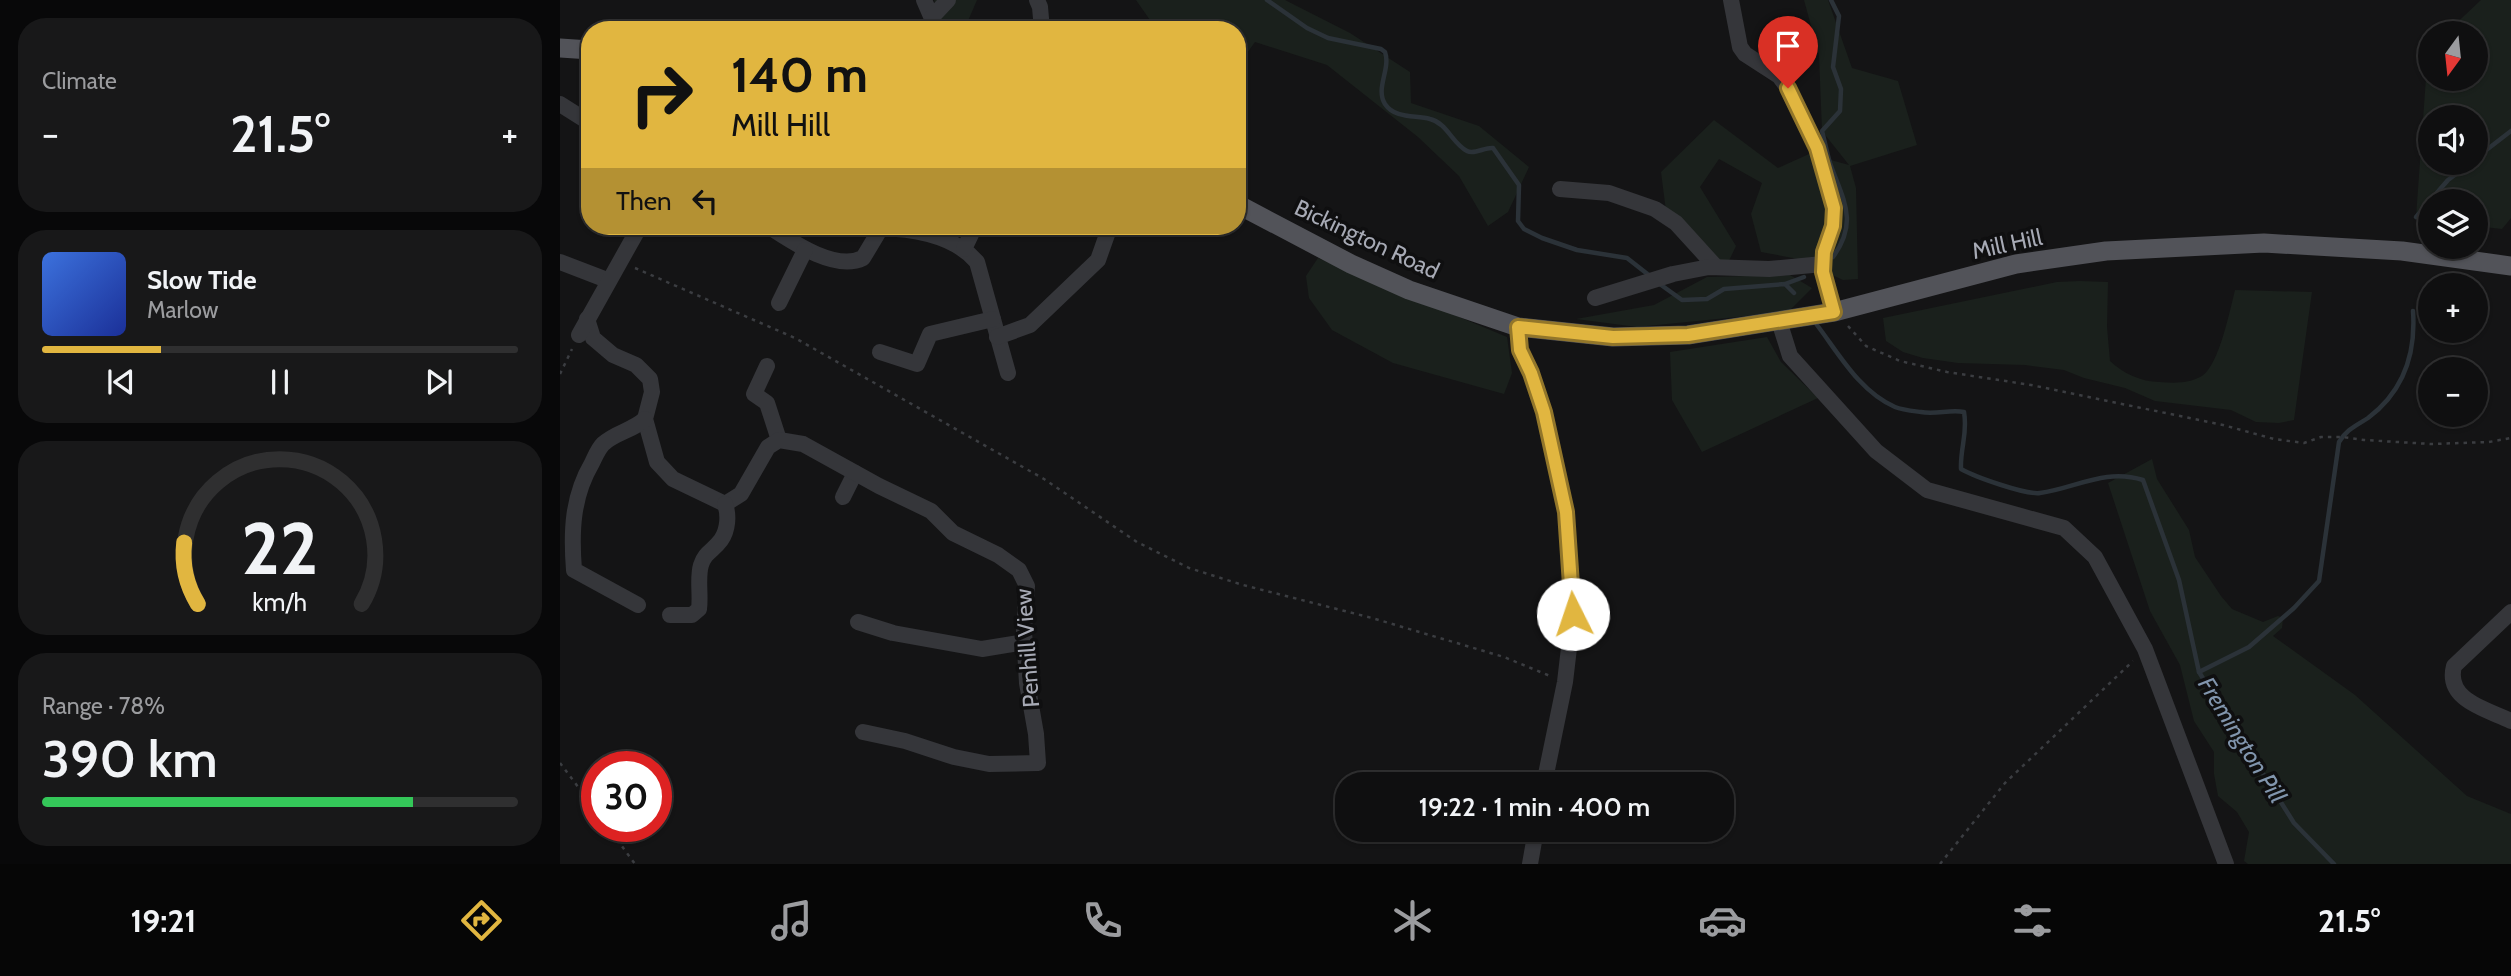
<!DOCTYPE html>
<meta charset="utf-8">
<style>
body{margin:0;font-family:Cabin,sans-serif;background:#181819;color:#f1f3f6;height:100vh;display:flex;flex-direction:column;font-size:26px;white-space:nowrap}
*{box-sizing:border-box;margin:0}
p{font-size:23px;color:#9b9c9f}
.icon{flex:none;width:38px;height:38px;fill:none;stroke:currentColor;stroke-width:2;stroke-linecap:round;stroke-linejoin:round}
.map{position:relative;flex:1;overflow:hidden}
.sheet{display:flex;flex-direction:column;gap:18px;padding:18px;background:#080809;width:560px}
.sheet>*{flex:none}
.top-card{position:absolute;left:21px;top:21px;width:665px;height:214px;border-radius:28px;box-shadow:0 2px 5px #0004,0 0 0 2px #2f2f30;background:#e1b640;color:#111;overflow:hidden}
.needle{width:46px;rotate:195deg}
.controls{position:absolute;left:1858px;top:21px;display:grid;gap:14px}
.controls a{display:grid;place-items:center;width:70px;height:70px;border-radius:50%;background:#0f0f10;box-shadow:0 2px 5px #0004,0 0 0 2px #2f2f30;font-size:35px}
.speed{position:absolute;left:21px;top:751px;display:flex;gap:14px;font-size:35px;font-weight:700;text-align:center}
.speed>*{display:grid;place-content:center;width:91px;height:91px;border-radius:50%;background:#0f0f10;box-shadow:0 2px 5px #0004,0 0 0 2px #2f2f30;line-height:1}
.speed .limit{border:10px solid #d22;background:#fff;color:#111}
.pin{position:absolute;display:grid;place-items:center;width:60px;height:60px;color:#fff;margin:-72px -30px;border-radius:50% 50% 50% 0;rotate:-45deg;box-shadow:0 0 7px #0007}
.pin .icon{rotate:45deg}
.me{position:absolute;width:77px;margin:-38px;rotate:356deg;stroke-linejoin:round;filter:drop-shadow(0 0 5px #0008)}
.turn{display:flex;align-items:center;gap:24px;height:147px;padding:0 35px;font-size:32px}
.turn .icon{width:91px;height:91px;stroke-width:2.5}
.turn b{display:block;font-size:49px;line-height:60px}
.then{display:flex;align-items:center;height:66px;padding:0 35px;background:#0003;gap:14px;font-size:26px}
.big{font-size:52px;font-weight:600;line-height:1.1}
.sheet .card{flex:1;display:flex;flex-direction:column;justify-content:center;gap:10px;min-width:0;padding:0 24px;border-radius:28px;background:#181819}
.sheet .dial{align-items:center;gap:0}
.dial svg{height:182px;overflow:visible;fill:none;stroke:#2f2f30;stroke-width:7;stroke-linecap:round;text-anchor:middle}
.dial text{fill:#f1f3f6;stroke:none}
.song{display:flex;align-items:center;gap:21px}
.cover{width:84px;height:84px;border-radius:10px;background:linear-gradient(135deg,hsl(220 70% 55%),hsl(230 70% 35%))}
.played{height:7px;border-radius:4px;background:linear-gradient(90deg,#e1b640 25%,#2f2f30 25%)}
.keys{display:flex;justify-content:space-around;direction:ltr}
.heat{display:flex;justify-content:space-between;align-items:center;font-size:38px;direction:ltr}
.charge{height:10px;border-radius:5px;background:linear-gradient(90deg,#34c759 78%,#2f2f30 0)}
.trip{position:absolute;left:775px;top:772px;width:399px;height:70px;border-radius:28px;background:#0f0f10;box-shadow:0 2px 5px #0004,0 0 0 2px #2f2f30;font-weight:600;line-height:70px;text-align:center}
.tabs{display:flex;height:112px;justify-content:space-around;align-items:center;background:#060606;color:#9b9c9f}
.tabs .icon{width:49px;height:49px}
.tabs .selected{color:#e1b640}
.tabs b{font-size:32px;color:#f1f3f6}
main{display:flex;flex:1;min-height:0}
.map>svg:first-child{display:block}
.green{fill:#1a201c;fill-rule:evenodd}
.lines{fill:none;stroke-linecap:round;stroke-linejoin:round}
.stream{stroke:#2b3238;stroke-width:4.5}
.path{stroke:#3b3d41;stroke-width:2.5;stroke-dasharray:3.5 5;stroke-linecap:butt}
.minor{stroke:#35363a;stroke-width:16}
.major{stroke:#525359;stroke-width:19}
.route-casing{stroke:#92762a;stroke-width:18}
.route{stroke:#e1b640;stroke-width:12}
.labels{text-anchor:middle;stroke-width:7;stroke-linejoin:round;paint-order:stroke}
.street-label{font-size:23px;fill:#a7aab5;stroke:#0f0f10}
.water-label{font-size:24px;font-style:italic;fill:#8195ad;stroke:#0f0f10}
</style>
<main>
<section class="sheet">
<div class="card"><p>Climate</p>
<div class="heat"><a>−</a><b class="big">21.5°</b><a>+</a></div>
</div>
<div class="card">
<div class="song"><i class="cover"></i><div><b>Slow Tide</b><p>Marlow</p></div></div>
<div class="played"></div>
<div class="keys"><svg class="icon" aria-label="previous" viewBox="0 0 24 24"><path d="M18 5L8 12l10 7zM5 5v14"/></svg><svg class="icon" aria-label="pause" viewBox="0 0 24 24"><path d="M8 5v14M16 5v14"/></svg><svg class="icon" aria-label="next" viewBox="0 0 24 24"><path d="M6 5l10 7-10 7zM19 5v14"/></svg></div>
</div>
<div class="card dial"><svg viewBox="0 0 100 80">
<path d="M14 69A42 42 0 1 1 86 69"/>
<path d="M14 69A42 42 0 0 1 8 42" stroke="#e1b640"/>
<text x="50" y="56" font-size="32" font-weight="700">22</text>
<text x="50" y="72" font-size="11">km/h</text>
</svg></div>
<div class="card"><p>Range · 78%</p><b class="big">390 km</b><div class="charge"></div></div>
</section>
<div class="map">
<svg width="1951" height="864" viewBox="0 0 1951 864">
<rect width="100%" height="100%" fill="#141415"/>
<g class="green">
<path d="M374,0H417L404,30H385Z"/>
<path d="M576,0H725L790,33L850,72L851,103L919,126L969,167L948,212L928,226L899,176L858,137L767,65L695,42L677,67V30H597Z"/>
<path d="M1244,0H1268L1292,68L1338,81L1357,145L1290,166L1296,188L1298,279L1283,280L1238,259L1201,252L1191,214L1202,183L1159,159L1140,187L1176,246L1166,267L1106,211L1101,172L1154,120L1218,168L1249,154L1289,165L1262,131L1259,55Z"/>
<path d="M1921,0H1951V218L1942,229L1916,226V201H1871V219L1856,217L1868,50L1871,48V79H1916V33H1886ZM1871,117H1916V163H1871Z"/>
<path d="M758,258L947,337L952,373L944,394L833,363L772,330L749,298L746,276Z"/>
<path d="M1230,275L1252,288L1228,312L1077,327L1016,319L1094,305L1147,277Z"/>
<path d="M1520,281L1548,282L1547,327L1550,361C1562,373 1582,382 1599,382C1614,383 1628,384 1642,376C1659,365 1670,310 1675,290L1752,292L1734,420L1719,423L1696,422L1671,410L1595,401L1565,388L1524,378L1504,370L1465,365L1398,363L1363,358L1343,352L1326,341L1323,318L1497,282Z"/>
<path d="M1207,337L1221,362L1258,398L1142,452L1112,400L1110,352Z"/>
<path d="M1592,459L1597,479L1629,530L1635,557L1661,596L1672,609L1703,622L1718,616L1723,618L1722,628L1713,636L1795,695L1907,796L1951,814V864H1688L1684,861L1689,832L1677,812L1658,796L1654,774V752L1634,721L1620,665L1590,611L1548,483Z"/>
</g>
<g class="lines">
<g class="stream">
<path d="M707,0L747,28L768,38L821,49L825,52C831,69 815,88 825,104C835,119 855,115 870,119C887,123 892,143 907,151C914,155 925,147 933,148L959,185L958,221L964,229L982,238L1017,250L1067,258L1090,276"/>
<path d="M1271,0L1279,16L1273,67L1281,89L1280,111L1262,131C1265,142 1267,153 1270,163C1283,200 1299,221 1273,257"/>
<path d="M1916,158L1951,131"/>
<path d="M1856,217L1888,180L1911,163"/>
<path d="M1097,282L1122,300L1147,299L1164,289L1225,284L1234,293"/>
<path d="M1225,284L1244,277"/>
<path d="M1257,325C1279,354 1300,392 1335,407C1342,410 1353,411 1361,412C1376,415 1390,409 1404,412C1408,434 1400,448 1401,469C1415,477 1466,495 1480,493C1516,488 1545,468 1583,480L1619,580L1639,672L1734,823L1774,864"/>
<path d="M1639,672L1689,647L1734,608L1759,581L1779,442C1787,429 1796,426 1808,418C1844,391 1856,354 1853,311"/>
</g>
<g class="path">
<path d="M75,268L235,338L484,479L577,542L629,568L683,585L812,618L944,657L990,676"/>
<path d="M1288,326L1306,346L1340,361L1387,372L1471,385L1663,425L1714,439L1744,443L1761,437H1782L1804,440L1871,444L1929,442L1951,438"/>
<path d="M0,374L12,349"/>
<path d="M0,763L37,812"/>
<path d="M47,826L75,864"/>
<path d="M1380,864L1445,783L1573,661"/>
</g>
<g class="minor">
<path d="M364,0L377,30"/>
<path d="M477,0L480,7L482,30"/>
<path d="M1171,0L1180,47L1185,54L1219,76L1228,88L1257,148L1274,208L1273,226L1263,252V273L1274,312"/>
<path d="M372,17L388,0"/>
<path d="M0,104L30,123"/>
<path d="M1000,189L1049,193L1095,209L1116,223L1156,267"/>
<path d="M208,226C231,241 275,272 303,258L321,228C354,229 395,236 417,262L448,373"/>
<path d="M404,249L415,226"/>
<path d="M0,262L47,280"/>
<path d="M1035,298L1113,274L1149,267L1209,269L1263,264"/>
<path d="M219,303L245,250"/>
<path d="M27,319L33,338L53,355L76,365L90,379L92,392L85,419L97,462L113,479L165,504"/>
<path d="M1219,321L1230,356L1316,451L1367,490L1504,528L1535,557L1585,649L1666,864"/>
<path d="M958,327L960,350L971,373L984,412L1006,512L1013,614L1005,682L984,784"/>
<path d="M19,335L80,226"/>
<path d="M437,337L470,325L538,260L549,229"/>
<path d="M320,352L357,364L370,334L433,319"/>
<path d="M207,366L194,394L207,403L219,440"/>
<path d="M283,497L295,473"/>
<path d="M165,504L181,494L208,447L219,440L243,444L319,486L371,511L393,533L438,555L459,570L467,586L464,631L467,683L476,734L478,763L429,764L394,757L345,741L303,732"/>
<path d="M78,605L14,570C11,532 12,497 32,463C35,457 38,449 43,444C56,432 72,431 85,419"/>
<path d="M1951,612L1894,666C1885,700 1926,709 1951,721"/>
<path d="M110,615H132L139,609C141,595 137,578 141,565C145,552 153,551 161,540C168,530 169,515 165,504"/>
<path d="M298,622L333,633L422,649L465,642"/>
<path d="M970,864L976,830"/>
</g>
<g class="major">
<path d="M0,48L30,50"/>
<path d="M677,204L791,264L849,290L958,327L1053,337L1128,335L1274,312L1456,264L1546,251L1704,243L1842,251L1951,266"/>
</g>
</g>
<g class="lines">
<g class="route-casing">
<path id="route" d="M1013,614L1006,512L984,412L971,373L960,350L958,327L1053,337L1128,335L1274,312L1263,272L1264,252L1273,226L1274,208L1257,148L1228,88"/>
</g>
<use href="#route" class="route"/>
</g>
<g class="labels">
<g class="street-label">
<text transform="translate(807 239) rotate(25)" y="8">Bickington Road</text>
<text transform="translate(1447 244) rotate(-12)" y="8">Mill Hill</text>
<text transform="translate(467 648) rotate(-94)" y="8">Penhill View</text>
</g>
<g class="water-label">
<text transform="translate(1682 740) rotate(58)" y="8">Fremington Pill</text>
</g>
</g>
</svg>
<div class="controls">
<a><svg class="needle" viewBox="-14 -14 28 28"><path d="M0-13l5 13h-10z" fill="#e53935"/><path d="M0 13l5-13h-10z" fill="#9b9c9f"/></svg></a>
<a><svg class="icon" aria-label="sound" viewBox="0 0 24 24"><path d="M4 9h4l5-4v14l-5-4H4zM17 9q2 3 0 6"/></svg></a>
<a><svg class="icon" aria-label="layers" viewBox="0 0 24 24"><path d="M12 4l9 5-9 5-9-5zM3 14l9 5 9-5"/></svg></a>
<a>+</a>
<a>−</a>
</div>
<div class="speed"><div class="limit">30</div></div>
<div class="pin" style="left:1228px;top:88px;background:#d93025"><svg class="icon" aria-label="arrive" viewBox="0 0 24 24"><path d="M6 21V4h12l-3 4 3 4H6"/></svg></div>
<svg class="me" style="left:1013px;top:614px" viewBox="-20 -20 40 40"><circle r="19" fill="#fff"/><path d="M0-13L10 11 0 6-10 11z" fill="#e1b640"/></svg>
<div class="trip">19:22 · 1 min · 400 m</div>
<div class="top-card">
<div class="turn"><svg class="icon" aria-label="right" viewBox="0 0 24 24"><path d="M7 20v-9h11M14 6l5 5-5 5"/></svg><div><b>140 m</b>Mill Hill</div></div>
<div class="then">Then<svg class="icon" aria-label="left" viewBox="0 0 24 24"><path d="M17 20v-9H6M10 6l-5 5 5 5"/></svg></div>
</div>
</div>
</main>
<nav class="tabs">
<b>19:21</b>
<svg class="icon selected" aria-label="directions" viewBox="0 0 24 24"><path d="M12 3l9 9-9 9-9-9zM9 14v-3h6M13 9l2 2-2 2"/></svg>
<svg class="icon" aria-label="music" viewBox="0 0 24 24"><path d="M9 18V5l10-2v13"/><circle cx="6" cy="18" r="3"/><circle cx="16" cy="16" r="3"/></svg>
<svg class="icon" aria-label="phone" viewBox="0 0 24 24"><path d="M5 4h4l2 5-3 2q2 4 5 5l2-3 5 2v4C11 20 4 13 5 4z"/></svg>
<svg class="icon" aria-label="climate" viewBox="0 0 24 24"><path d="M12 3v18M4 7l16 10M4 17L20 7"/></svg>
<svg class="icon" aria-label="car" viewBox="0 0 24 24"><path d="M5 17H2v-5l4-1 3-4h7l3 4 3 1v5h-3M9 17h6M6 11h13"/><circle cx="7" cy="17" r="2"/><circle cx="17" cy="17" r="2"/></svg>
<svg class="icon" aria-label="filters" viewBox="0 0 24 24"><path d="M4 7h16M4 17h16"/><circle cx="9" cy="7" r="2"/><circle cx="15" cy="17" r="2"/></svg>
<b>21.5°</b>
</nav>
